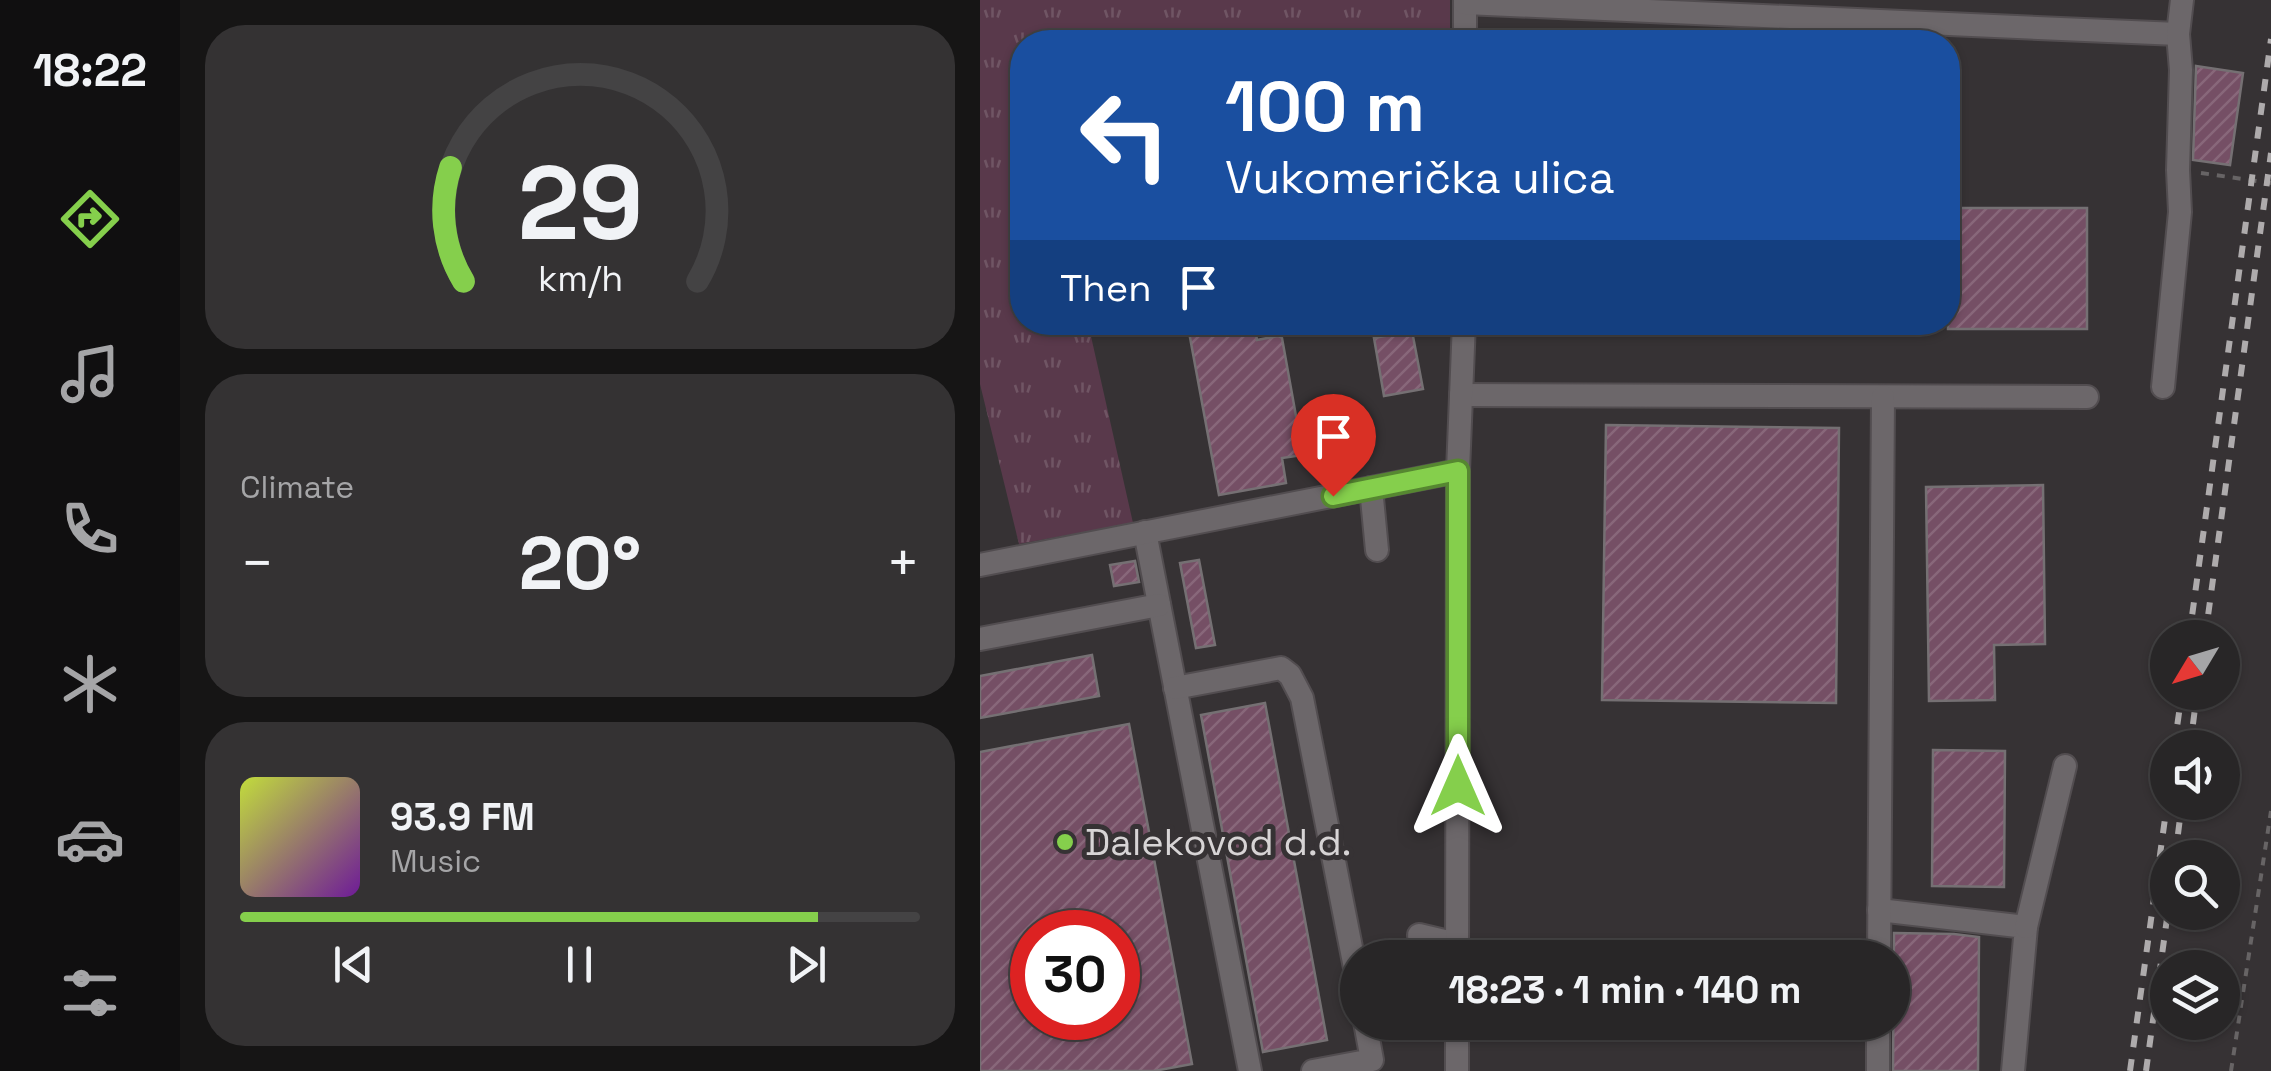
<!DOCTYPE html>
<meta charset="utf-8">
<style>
body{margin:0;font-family:"Space Grotesk",sans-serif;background:#343233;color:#f1f3f6;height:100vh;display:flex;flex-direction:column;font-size:38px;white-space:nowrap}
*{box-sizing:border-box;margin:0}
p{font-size:32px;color:#a5a5a7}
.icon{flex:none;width:55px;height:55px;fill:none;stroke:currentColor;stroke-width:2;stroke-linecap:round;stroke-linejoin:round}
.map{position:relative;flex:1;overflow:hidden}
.sheet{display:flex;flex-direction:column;gap:25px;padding:25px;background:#161515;width:800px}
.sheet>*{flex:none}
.banner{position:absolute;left:30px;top:30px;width:950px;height:305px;border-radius:40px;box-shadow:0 2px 8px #0004,0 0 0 2px #444344;background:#1a4fa0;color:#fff;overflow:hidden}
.needle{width:65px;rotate:232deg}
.controls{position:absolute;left:1170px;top:620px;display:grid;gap:20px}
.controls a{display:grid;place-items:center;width:90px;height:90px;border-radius:50%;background:#282627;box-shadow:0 2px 8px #0004,0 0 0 2px #444344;font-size:50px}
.speed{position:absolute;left:30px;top:910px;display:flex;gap:20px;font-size:50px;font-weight:700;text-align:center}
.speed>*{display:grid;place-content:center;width:130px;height:130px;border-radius:50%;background:#282627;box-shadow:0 2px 8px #0004,0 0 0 2px #444344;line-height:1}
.speed .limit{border:15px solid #d22;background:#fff;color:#111}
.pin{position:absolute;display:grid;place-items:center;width:85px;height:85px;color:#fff;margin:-102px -42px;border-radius:50% 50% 50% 0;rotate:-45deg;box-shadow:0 0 10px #0007}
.pin .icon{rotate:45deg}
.me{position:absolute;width:110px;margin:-55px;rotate:0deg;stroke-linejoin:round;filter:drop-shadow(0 0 8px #0008)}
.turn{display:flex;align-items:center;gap:35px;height:210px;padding:0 50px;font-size:45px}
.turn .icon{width:130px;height:130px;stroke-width:2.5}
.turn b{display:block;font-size:70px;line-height:85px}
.then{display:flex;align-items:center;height:95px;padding:0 50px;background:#0003;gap:20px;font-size:38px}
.big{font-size:75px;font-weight:600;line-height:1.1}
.sheet .tile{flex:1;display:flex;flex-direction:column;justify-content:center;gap:15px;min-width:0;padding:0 35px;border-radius:40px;background:#343233}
.sheet .dial{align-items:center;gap:0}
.dial svg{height:260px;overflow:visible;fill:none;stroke:#444344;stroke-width:7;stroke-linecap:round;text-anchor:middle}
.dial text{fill:#f1f3f6;stroke:none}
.song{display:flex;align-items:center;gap:30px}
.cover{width:120px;height:120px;border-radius:15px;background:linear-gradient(135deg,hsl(70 70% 55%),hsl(280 70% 35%))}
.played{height:10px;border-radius:5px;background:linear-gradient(90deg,#85cf4c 85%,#444344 85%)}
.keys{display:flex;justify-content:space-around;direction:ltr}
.heat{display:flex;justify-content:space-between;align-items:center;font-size:55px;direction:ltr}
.trip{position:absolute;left:360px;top:940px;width:570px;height:100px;border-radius:50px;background:#282627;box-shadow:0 2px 8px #0004,0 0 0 2px #444344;font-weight:600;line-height:100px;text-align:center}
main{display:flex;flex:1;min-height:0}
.tabs{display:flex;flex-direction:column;width:180px;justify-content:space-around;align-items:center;background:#100f10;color:#a5a5a7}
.tabs .icon{width:70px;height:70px}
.tabs .active{color:#85cf4c}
.tabs b{font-size:45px;color:#f1f3f6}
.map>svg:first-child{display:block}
.grass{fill:url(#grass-tufts)}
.building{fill:url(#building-hatch);stroke:#757073;stroke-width:2.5;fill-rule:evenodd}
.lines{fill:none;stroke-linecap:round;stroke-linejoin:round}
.minor-casing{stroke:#524d50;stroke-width:26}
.path{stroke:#676465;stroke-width:4;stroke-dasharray:8 8;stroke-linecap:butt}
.minor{stroke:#6c676a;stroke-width:22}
.rail{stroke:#aeabac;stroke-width:6;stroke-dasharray:12 12;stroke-linecap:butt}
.route-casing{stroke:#568731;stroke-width:25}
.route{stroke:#85cf4c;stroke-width:18}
.poi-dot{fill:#85cf4c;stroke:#363234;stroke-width:4}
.labels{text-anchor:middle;stroke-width:10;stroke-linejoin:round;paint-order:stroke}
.poi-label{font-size:38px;fill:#d7d4d5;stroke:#363234;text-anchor:start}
</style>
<main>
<nav class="tabs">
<b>18:22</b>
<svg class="icon active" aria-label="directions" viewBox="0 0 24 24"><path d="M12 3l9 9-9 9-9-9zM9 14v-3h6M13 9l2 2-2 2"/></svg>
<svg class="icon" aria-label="music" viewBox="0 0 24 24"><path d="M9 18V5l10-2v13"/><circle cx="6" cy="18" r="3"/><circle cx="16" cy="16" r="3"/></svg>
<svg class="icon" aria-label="phone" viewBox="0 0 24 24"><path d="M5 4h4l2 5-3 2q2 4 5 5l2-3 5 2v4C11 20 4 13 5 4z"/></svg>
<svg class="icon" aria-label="climate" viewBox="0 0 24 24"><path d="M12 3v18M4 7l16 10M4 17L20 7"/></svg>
<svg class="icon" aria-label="car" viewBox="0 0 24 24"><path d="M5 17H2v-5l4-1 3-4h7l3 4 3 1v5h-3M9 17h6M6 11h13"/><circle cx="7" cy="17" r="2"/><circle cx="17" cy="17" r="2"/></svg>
<svg class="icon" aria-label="filters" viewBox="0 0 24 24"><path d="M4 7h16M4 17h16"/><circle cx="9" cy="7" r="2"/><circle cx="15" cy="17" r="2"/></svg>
</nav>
<section class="sheet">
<div class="tile dial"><svg viewBox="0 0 100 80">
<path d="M14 69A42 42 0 1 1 86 69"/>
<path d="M14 69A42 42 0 0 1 10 34" stroke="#85cf4c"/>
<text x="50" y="56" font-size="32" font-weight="700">29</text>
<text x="50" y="72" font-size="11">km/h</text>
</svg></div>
<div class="tile"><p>Climate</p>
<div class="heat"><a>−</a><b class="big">20°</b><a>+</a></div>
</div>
<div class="tile">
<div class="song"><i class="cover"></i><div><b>93.9 FM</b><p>Music</p></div></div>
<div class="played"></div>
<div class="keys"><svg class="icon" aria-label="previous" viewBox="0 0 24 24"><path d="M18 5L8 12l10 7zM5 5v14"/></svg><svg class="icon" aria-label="pause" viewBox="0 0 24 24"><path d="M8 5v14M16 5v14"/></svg><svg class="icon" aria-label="next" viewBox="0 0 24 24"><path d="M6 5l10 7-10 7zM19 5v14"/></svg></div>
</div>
</section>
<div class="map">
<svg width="1291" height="1071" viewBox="0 0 1291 1071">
<defs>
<pattern id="grass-tufts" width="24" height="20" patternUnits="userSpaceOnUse" patternTransform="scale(2.5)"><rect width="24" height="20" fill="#59394b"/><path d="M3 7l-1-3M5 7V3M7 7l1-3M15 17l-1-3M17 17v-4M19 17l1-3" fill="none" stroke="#705564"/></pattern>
<pattern id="building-hatch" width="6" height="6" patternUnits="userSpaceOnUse" patternTransform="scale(2.5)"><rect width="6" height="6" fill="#754f65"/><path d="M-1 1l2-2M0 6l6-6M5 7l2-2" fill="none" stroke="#88677a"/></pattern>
</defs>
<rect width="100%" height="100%" fill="#363234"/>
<path class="grass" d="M0,0H470V42H42V322L108,323L153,523L39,544L0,384Z"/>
<g class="building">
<path d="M1216,66L1263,73L1250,165L1213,160Z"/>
<rect x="968" y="208" width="139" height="121"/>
<path d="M265,322H274L277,340L298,336L302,338L323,455L302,458L306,483L239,495L209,332Z"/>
<path d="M432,331L443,389L404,396L394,338Z"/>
<path d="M626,425L859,428L856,703L622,700Z"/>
<path d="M1063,485L1065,644L1014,645L1015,700L949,701L946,487Z"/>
<path d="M219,560L235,645L216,648L200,563Z"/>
<path d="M155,561L159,582L134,586L130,565Z"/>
<path d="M112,655L119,696L0,718V676Z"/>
<path d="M285,703L347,1040L283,1052L221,715Z"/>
<path d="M149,724L212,1064L174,1071H0V752ZM52,932H138V1018H52Z"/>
<path d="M953,750L1025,751L1024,887L952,886Z"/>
<path d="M914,933L974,934L999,937L998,1071H913Z"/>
</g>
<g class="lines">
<g class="minor-casing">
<g id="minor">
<path d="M485,0V42"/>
<path d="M485,3L1198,34"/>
<path d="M307,324L315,322"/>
<path d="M1183,387L1200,212L1198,170L1201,70L1198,34L1202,0"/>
<path d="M481,395L1107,397"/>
<path d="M391,488L397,550"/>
<path d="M165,532L270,1071"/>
<path d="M0,565L478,471"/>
<path d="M0,639L179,605"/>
<path d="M195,688L301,668L310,675L322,698L378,983"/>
<path d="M899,910L1046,927L1033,1071"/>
<path d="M1046,927L1085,766"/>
<path d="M439,935L477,944"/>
<path d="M477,958L478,471L484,322"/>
<path d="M899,958L903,397"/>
<path d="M333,1071L392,1060L385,1022"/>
<path d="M477,1071V1022"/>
<path d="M898,1071V1022"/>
</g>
</g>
<g class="path">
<path d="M1221,173L1291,183"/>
<path d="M1251,1071L1291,811"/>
</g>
<use href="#minor" class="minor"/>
<g class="rail">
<path d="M1209,638L1291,39"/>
<path d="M1225,638L1291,153"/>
<path d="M1194,748L1202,692"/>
<path d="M1210,748L1217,692"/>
<path d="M1195,858L1202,802"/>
<path d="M1150,1071L1188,797"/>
<path d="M1166,1071L1188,911"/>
</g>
</g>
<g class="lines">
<g class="route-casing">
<path id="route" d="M353,496L478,471V786"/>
</g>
<use href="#route" class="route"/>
</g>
<circle class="poi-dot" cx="85" cy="842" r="10"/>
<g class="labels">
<g class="poi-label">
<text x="105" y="855">Dalekovod d.d.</text>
</g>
</g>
</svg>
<div class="controls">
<a><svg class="needle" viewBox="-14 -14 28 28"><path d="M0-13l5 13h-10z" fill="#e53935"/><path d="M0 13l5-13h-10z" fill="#a5a5a7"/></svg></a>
<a><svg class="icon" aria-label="sound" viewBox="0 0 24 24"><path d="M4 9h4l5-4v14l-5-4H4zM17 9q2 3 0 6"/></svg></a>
<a><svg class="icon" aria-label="search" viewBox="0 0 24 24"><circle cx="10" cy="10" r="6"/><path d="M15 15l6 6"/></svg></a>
<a><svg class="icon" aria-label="layers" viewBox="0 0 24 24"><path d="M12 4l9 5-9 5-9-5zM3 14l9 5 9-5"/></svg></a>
</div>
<div class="speed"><div class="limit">30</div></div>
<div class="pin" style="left:353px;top:496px;background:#d93025"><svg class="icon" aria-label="arrive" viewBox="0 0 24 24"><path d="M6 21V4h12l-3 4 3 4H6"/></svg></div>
<svg class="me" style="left:478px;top:786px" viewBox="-20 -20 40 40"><path d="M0-17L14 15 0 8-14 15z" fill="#85cf4c" stroke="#fff" stroke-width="4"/></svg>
<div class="trip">18:23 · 1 min · 140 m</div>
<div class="banner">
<div class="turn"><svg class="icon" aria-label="left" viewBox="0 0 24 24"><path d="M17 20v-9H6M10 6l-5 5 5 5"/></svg><div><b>100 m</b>Vukomerička ulica</div></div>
<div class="then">Then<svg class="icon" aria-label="arrive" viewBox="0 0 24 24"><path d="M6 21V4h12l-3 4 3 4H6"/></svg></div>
</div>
</div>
</main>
